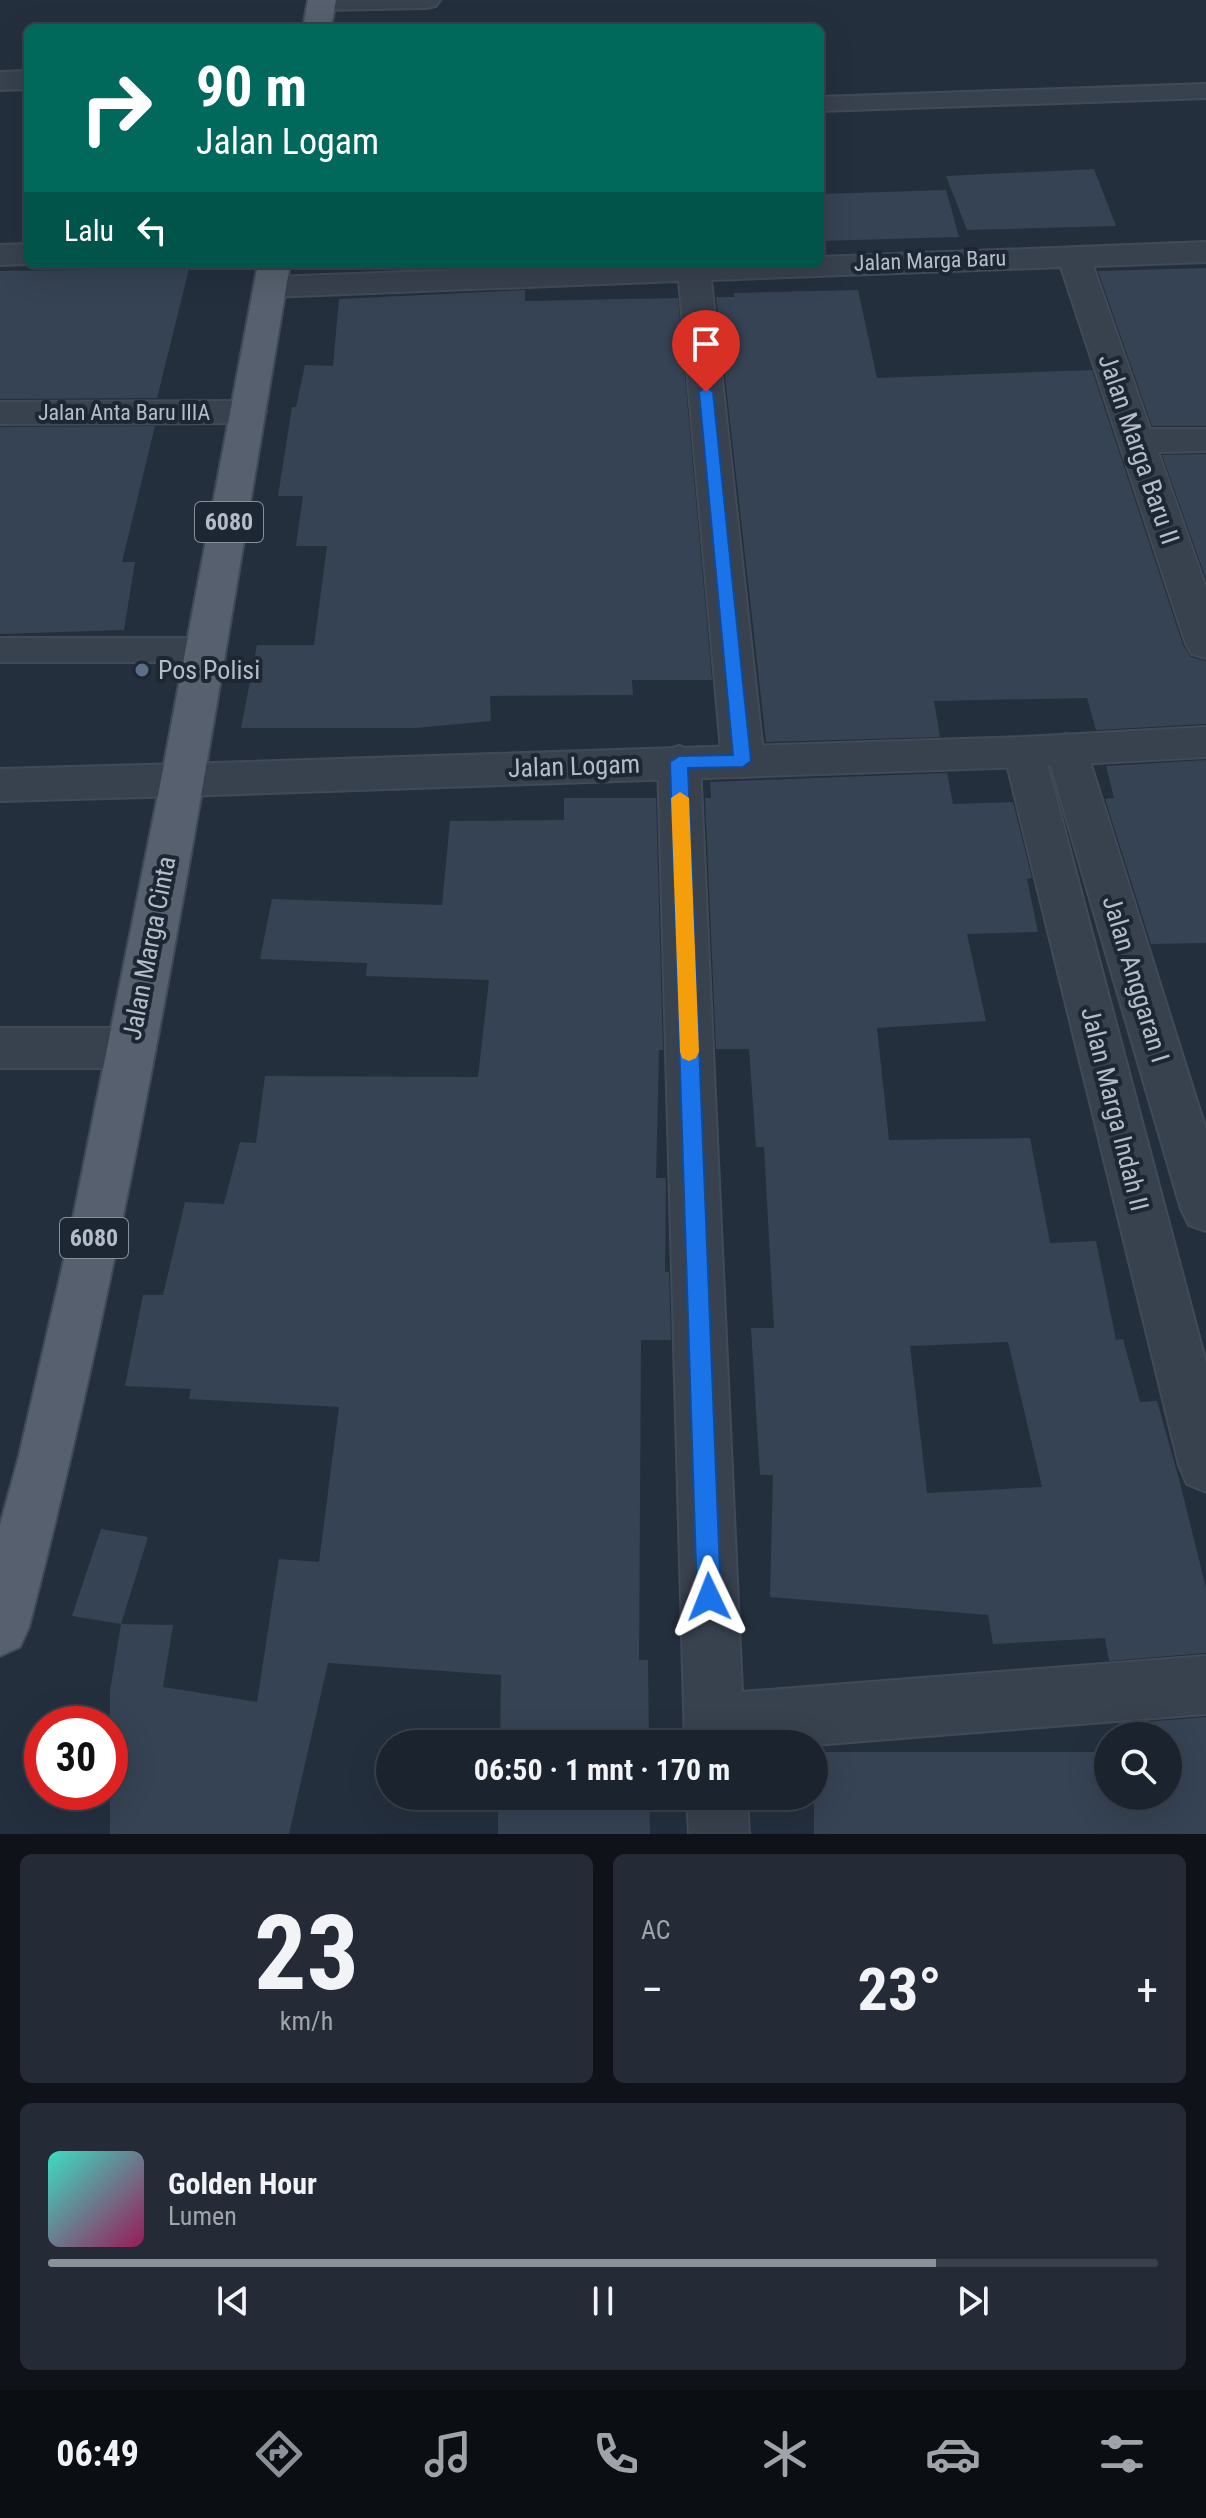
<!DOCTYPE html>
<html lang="id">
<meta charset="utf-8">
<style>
body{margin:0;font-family:"Roboto Condensed",sans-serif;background:#242b36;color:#f1f3f6;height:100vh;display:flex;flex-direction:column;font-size:30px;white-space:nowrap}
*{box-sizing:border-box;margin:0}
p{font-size:26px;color:#a0a4aa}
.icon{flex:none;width:44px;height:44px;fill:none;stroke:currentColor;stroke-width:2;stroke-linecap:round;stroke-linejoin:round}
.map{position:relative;height:1834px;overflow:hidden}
.side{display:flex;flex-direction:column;gap:20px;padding:20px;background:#0f1319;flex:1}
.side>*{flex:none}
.top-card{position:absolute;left:24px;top:24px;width:800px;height:244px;border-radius:12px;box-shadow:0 8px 32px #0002,0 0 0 2px #39404a;background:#00695c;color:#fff;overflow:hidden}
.fabs{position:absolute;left:1094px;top:1722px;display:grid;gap:16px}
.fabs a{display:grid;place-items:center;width:88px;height:88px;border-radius:50%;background:#1b232e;box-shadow:0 8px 32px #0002,0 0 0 2px #39404a;font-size:40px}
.speed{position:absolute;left:24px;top:1706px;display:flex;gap:16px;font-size:40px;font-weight:700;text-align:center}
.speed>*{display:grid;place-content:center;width:104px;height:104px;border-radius:50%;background:#1b232e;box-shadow:0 8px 32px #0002,0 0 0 2px #39404a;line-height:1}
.speed .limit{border:12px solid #d22;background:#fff;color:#111}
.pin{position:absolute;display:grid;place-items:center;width:68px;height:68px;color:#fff;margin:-82px -34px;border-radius:50% 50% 50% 0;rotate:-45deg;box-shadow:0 0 8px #0007}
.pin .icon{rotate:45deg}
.me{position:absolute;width:88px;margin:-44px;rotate:358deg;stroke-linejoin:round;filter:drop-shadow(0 0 6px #0008)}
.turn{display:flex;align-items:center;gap:28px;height:168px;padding:0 40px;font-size:36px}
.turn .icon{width:104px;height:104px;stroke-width:2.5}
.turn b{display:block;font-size:56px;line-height:68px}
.then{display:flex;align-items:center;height:76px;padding:0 40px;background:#0003;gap:16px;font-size:30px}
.big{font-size:60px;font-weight:700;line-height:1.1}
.side .tile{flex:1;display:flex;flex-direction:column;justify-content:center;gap:12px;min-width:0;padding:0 28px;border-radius:12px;background:#242b36}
.side .dial{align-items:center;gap:0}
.dial b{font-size:104px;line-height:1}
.song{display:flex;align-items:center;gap:24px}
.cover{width:96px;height:96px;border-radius:12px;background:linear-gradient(135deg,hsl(170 70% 55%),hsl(330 70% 35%))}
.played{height:8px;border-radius:4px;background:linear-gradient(90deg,#8c9099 80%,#39404a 80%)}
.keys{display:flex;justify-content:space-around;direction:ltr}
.heat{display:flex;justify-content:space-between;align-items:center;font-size:44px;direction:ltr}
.side .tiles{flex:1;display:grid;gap:20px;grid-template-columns:1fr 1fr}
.tile:last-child{grid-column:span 2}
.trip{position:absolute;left:376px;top:1730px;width:452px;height:80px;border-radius:40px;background:#1b232e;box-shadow:0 8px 32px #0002,0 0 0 2px #39404a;font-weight:700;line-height:80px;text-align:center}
.dock{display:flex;height:128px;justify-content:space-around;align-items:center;background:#0b0e12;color:#a0a4aa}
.dock .icon{width:56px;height:56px}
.dock .active{color:#8c9099}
.dock b{font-size:36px;color:#f1f3f6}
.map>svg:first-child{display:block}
.building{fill:#364354;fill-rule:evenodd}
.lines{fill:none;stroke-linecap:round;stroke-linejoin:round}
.service-casing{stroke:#414a57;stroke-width:4}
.minor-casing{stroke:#414a57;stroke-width:4}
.tertiary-casing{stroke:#414a57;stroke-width:4}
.primary-casing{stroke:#414a57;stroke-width:4}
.service{fill:#38414e;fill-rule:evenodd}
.minor{fill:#38414e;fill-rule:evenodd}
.tertiary{fill:#38414e;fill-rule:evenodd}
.primary{fill:#56606e;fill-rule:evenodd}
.route{fill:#1a73e8;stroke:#114b97;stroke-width:2}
.slow{fill:#f59e0b}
.service-dot{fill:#5c6f8a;stroke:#1d2633;stroke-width:3}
.labels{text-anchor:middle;stroke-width:8;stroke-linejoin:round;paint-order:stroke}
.far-street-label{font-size:22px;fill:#b4bcc9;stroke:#1d2633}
.shield{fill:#1d2633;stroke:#878f9c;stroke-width:2}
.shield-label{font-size:24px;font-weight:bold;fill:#b4bcc9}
.street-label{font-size:26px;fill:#b4bcc9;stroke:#1d2633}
.poi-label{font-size:26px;fill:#b4bcc9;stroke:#1d2633;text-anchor:start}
</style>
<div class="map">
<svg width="1206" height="1834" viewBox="0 0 1206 1834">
<rect width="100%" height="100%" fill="#242f3e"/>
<g class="building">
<path d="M1094,169L1116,226L967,230L946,176Z"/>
<path d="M946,190L959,237L820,241V194Z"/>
<path d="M1206,268V426H1152L1098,271Z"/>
<path d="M189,269L157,398L0,399V271Z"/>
<path d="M525,290V301L678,298L712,680H632L633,695L490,696L491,721L415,728H241L257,645H314L327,546H296L303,496H278L292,407H296L305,365L333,366L339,299Z"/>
<path d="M858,290L877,378L1092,370L1183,645L1191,657L1206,661V724L1096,730L1087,698L934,701L940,737L766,742L716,297H734V293Z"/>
<path d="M155,426L122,562H135L124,630L0,634V427Z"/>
<path d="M1206,454V579L1162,455Z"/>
<path d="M1206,760V943L1151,944L1105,799L1114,798L1106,766Z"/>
<path d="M947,773L953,804L1013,802L1032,878L1027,879L1038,932L967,934L986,1021L877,1028L889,1140L1030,1138L1050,1243L1096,1241L1116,1340L1123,1339L1140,1402L1157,1401L1179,1479L1206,1588V1653L1109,1661L1105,1638L993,1644L988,1615L770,1597L773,1475H760L751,1328H774L764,1147H756L749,1049H716L705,798H711L710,782ZM1008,1342L1042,1487L927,1493L910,1346Z"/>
<path d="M564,798H656L663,1050H659L656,1178H666L665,1272H669L671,1340H641L639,1660H648L649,1744H500L501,1675L328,1663L289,1834H110V1691L121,1624L173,1625L163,1687L257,1702L279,1559L319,1562L339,1407L189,1399L191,1389L125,1386L143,1295H163L185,1202L224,1204L240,1142L256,1143L265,1076L478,1077L489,980L366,976L367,963L260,959L272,899L442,905L450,821L564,820Z"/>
<path d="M101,1529L148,1537L121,1624L72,1616Z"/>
<path d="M1206,1717V1834H814V1752H1108V1796H1168V1736H1123L1121,1724Z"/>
<path d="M498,1796H649L650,1834H498Z"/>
</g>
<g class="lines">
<g class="service-casing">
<g id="service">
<path d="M1206,84V98L820,111V97Z"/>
<path d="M0,638H205L216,642L221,650L216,658L205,662H0Z"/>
</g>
</g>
<g class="minor-casing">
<g id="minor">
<path d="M309,0H440L436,6L426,8L321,10L311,8Z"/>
<path d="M28,71V89L0,90V72Z"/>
<path d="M1206,242V262L1093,266L1150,429H1206V451L1158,452L1206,588V658L1192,654L1186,644L1061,267L711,280L764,761L758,772L743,777L728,772L722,761L679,281L270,297L259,294L254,287L259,280L270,277L627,264H820V257Z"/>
<path d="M28,244V264L0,265V245Z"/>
<path d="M249,401L261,404L266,412L261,420L249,423L0,424V402Z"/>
<path d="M1066,734L1080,738L1086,749L1206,1130V1231L1189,1225L1181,1209L1046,749L1052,738Z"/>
<path d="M1024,737L1038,741L1044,752L1206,1363V1492L1187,1484L1179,1465L1004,752L1010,741Z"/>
<path d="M679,746L694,751L700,762L742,1692L1206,1656V1714L814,1745L685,1744L658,762L664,751Z"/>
<path d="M182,764L197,769L203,780L197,791L182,796L0,801V769Z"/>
<path d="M0,1028H131L147,1034L154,1048L147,1062L131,1068H0Z"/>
<path d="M687,1796H747L749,1834H689Z"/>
</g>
</g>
<g class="tertiary-casing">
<path id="tertiary" d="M1206,727V757L1024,767L182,796L167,791L161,780L167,769L182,764L1024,737Z"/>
</g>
<g class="primary-casing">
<g id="primary">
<path d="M308,0H336L331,28H303Z"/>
<path d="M258,264H290C213,720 145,1179 29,1627L20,1647L0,1656V1525L19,1456L69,1238L161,780Z"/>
</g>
</g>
<use href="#service" class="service"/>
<use href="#minor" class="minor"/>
<use href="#tertiary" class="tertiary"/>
<use href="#primary" class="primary"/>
</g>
<path class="route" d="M706,387L713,392L751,761L743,767L688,768L721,1597L717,1605L709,1609L701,1605L697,1597L670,762L679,756L733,755L699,392Z"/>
<path class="slow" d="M680,792L689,798L699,1052L696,1058L689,1061L682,1058L680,1052L671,798Z"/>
<circle class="service-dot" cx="142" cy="670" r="8"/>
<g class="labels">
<g class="far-street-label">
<text transform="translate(930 260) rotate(-2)" y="8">Jalan Marga Baru</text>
<text x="124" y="420">Jalan Anta Baru IIIA</text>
</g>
<g class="shield">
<rect x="195" y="502" width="68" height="40" rx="6"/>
<rect x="60" y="1218" width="68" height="40" rx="6"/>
</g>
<g class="shield-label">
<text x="229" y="530">6080</text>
<text x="94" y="1246">6080</text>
</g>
<g class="street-label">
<text transform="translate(1139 449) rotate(71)" y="9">Jalan Marga Baru II</text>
<text transform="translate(574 766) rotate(-2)" y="9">Jalan Logam</text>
<text transform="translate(149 948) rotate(-79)" y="9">Jalan Marga Cinta</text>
<text transform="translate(1136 979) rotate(73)" y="9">Jalan Anggaran I</text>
<text transform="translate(1115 1109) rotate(76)" y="9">Jalan Marga Indah II</text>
</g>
<g class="poi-label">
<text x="158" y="679">Pos Polisi</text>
</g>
</g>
</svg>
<div class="fabs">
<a><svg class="icon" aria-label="search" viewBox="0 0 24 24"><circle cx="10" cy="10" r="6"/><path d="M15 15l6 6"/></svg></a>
</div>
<div class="speed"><div class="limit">30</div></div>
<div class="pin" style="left:706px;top:392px;background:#d93025"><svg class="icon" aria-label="arrive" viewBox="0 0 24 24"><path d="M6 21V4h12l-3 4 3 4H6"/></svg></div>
<svg class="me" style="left:709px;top:1597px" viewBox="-20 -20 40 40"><path d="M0-17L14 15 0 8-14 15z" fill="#1a73e8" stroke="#fff" stroke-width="4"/></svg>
<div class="trip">06:50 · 1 mnt · 170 m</div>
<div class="top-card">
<div class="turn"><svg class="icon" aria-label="right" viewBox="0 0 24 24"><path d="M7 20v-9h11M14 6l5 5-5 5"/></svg><div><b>90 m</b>Jalan Logam</div></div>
<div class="then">Lalu<svg class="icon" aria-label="left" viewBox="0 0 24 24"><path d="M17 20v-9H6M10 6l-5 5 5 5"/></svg></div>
</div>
</div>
<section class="side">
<div class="tiles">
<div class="tile dial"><b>23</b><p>km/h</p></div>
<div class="tile"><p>AC</p>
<div class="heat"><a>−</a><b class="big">23°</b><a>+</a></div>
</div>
<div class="tile">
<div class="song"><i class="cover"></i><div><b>Golden Hour</b><p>Lumen</p></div></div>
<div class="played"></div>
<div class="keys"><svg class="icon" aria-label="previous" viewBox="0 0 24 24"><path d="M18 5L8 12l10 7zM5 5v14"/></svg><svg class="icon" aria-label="pause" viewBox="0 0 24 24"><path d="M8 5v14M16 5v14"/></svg><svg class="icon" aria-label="next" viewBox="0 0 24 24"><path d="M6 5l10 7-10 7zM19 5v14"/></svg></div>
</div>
</div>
</section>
<nav class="dock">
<b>06:49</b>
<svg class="icon active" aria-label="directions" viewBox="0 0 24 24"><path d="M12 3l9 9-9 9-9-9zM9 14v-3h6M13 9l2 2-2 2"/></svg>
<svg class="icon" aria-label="music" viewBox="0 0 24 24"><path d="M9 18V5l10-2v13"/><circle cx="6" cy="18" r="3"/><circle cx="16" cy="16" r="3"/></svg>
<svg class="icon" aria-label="phone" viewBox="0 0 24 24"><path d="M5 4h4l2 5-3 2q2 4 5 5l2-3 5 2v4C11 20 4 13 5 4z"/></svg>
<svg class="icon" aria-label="climate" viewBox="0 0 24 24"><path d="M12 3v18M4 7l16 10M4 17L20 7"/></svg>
<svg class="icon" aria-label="car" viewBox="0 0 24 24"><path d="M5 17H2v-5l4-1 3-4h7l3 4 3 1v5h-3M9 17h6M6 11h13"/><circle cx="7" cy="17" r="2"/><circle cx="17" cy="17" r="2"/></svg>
<svg class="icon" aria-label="filters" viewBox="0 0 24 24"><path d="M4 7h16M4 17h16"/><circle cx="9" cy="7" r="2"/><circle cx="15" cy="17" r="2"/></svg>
</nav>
